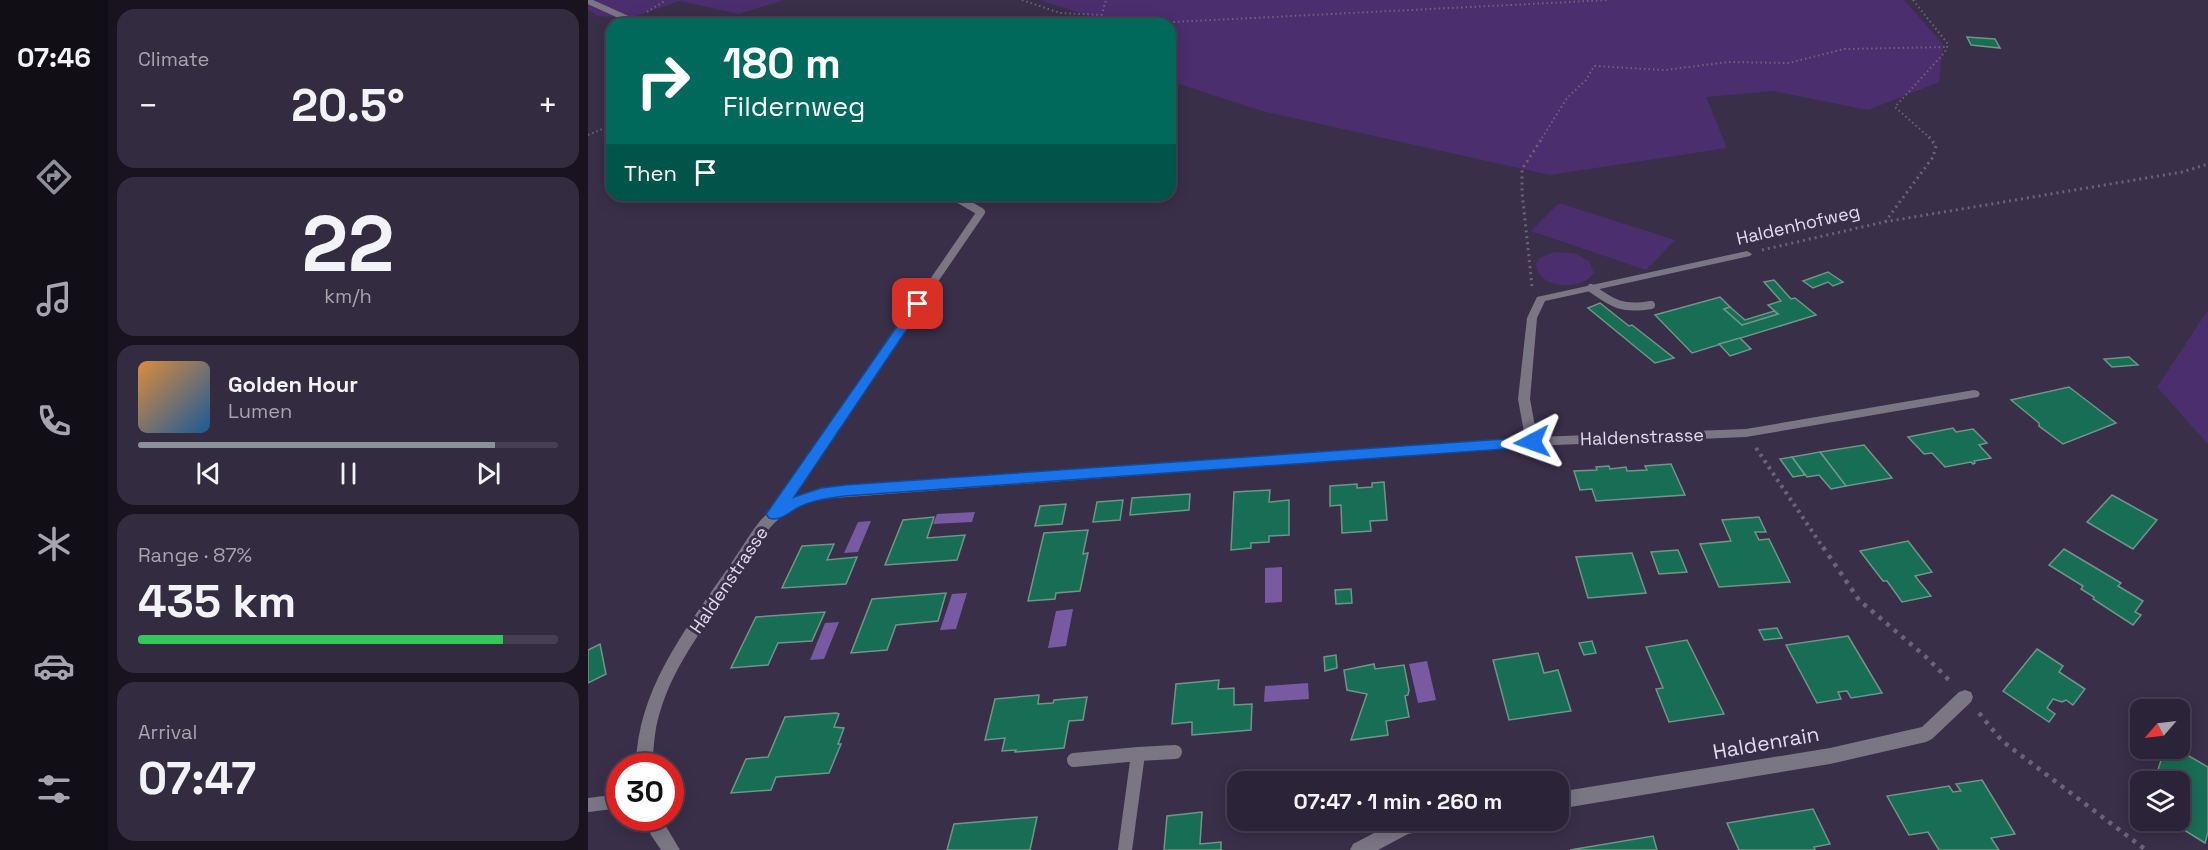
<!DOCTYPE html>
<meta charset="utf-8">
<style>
body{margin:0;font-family:"Space Grotesk",sans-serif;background:#332b3f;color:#f1f3f6;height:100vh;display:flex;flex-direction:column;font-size:22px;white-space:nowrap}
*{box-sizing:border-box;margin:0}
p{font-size:20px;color:#a6a4ad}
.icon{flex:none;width:33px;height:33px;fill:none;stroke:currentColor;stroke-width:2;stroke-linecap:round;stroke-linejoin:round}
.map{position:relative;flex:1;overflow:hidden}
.drawer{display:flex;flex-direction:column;gap:9px;padding:9px;background:#18131e;width:480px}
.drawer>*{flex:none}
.hud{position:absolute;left:18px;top:18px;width:570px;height:183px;border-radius:18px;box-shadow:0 3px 15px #0003,0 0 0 2px #474052;background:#00695c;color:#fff;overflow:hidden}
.needle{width:39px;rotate:242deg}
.buttons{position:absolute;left:1542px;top:699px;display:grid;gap:12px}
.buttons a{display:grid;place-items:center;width:60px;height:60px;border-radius:12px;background:#2b2337;box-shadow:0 3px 15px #0003,0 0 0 2px #474052;font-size:30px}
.speed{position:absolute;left:18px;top:753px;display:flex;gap:12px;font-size:30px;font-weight:700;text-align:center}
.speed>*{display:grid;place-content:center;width:78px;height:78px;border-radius:50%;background:#2b2337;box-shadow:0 3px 15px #0003,0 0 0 2px #474052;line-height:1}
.speed .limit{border:9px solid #d22;background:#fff;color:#111}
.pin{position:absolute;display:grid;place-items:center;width:51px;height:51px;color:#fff;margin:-26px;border-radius:12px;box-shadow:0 3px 9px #0006}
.me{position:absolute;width:66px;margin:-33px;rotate:266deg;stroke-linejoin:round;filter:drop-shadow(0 0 4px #0008)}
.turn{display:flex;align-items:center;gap:21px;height:126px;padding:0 18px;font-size:27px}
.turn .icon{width:78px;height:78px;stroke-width:2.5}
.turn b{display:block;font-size:42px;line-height:51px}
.then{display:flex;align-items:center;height:57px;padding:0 18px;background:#0003;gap:12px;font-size:22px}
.big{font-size:45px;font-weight:800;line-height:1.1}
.drawer .card{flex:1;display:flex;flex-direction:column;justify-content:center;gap:9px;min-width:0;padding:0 21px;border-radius:18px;background:#332b3f}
.drawer .dial{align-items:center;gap:0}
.dial b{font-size:78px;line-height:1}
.song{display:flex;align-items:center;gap:18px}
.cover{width:72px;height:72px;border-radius:9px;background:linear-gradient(135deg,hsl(30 70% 55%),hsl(210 70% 35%))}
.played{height:6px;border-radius:3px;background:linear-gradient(90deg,#8c9099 85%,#474052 85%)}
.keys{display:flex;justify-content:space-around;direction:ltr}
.heat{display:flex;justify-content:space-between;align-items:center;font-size:33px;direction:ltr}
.charge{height:9px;border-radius:4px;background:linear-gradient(90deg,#34c759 87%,#474052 0)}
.trip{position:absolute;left:639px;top:771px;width:342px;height:60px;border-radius:18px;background:#2b2337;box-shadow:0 3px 15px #0003,0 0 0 2px #474052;font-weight:800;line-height:60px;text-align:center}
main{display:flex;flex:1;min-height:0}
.tab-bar{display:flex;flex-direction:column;width:108px;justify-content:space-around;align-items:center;background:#110e16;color:#a6a4ad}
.tab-bar .icon{width:42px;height:42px}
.tab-bar .active{color:#8c9099}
.tab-bar b{font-size:27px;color:#f1f3f6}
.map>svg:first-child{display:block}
.green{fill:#4b2e6e}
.water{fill:#775aa1}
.building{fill:#186e54;stroke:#709586;stroke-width:1.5}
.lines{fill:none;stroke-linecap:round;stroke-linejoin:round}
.path-far3{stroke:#6c637a;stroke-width:2;stroke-dasharray:1.5 3;stroke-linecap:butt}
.path-far2{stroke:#6c637a;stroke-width:3;stroke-dasharray:2 4;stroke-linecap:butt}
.path-far1{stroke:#6c637a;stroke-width:4;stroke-dasharray:3 4.5;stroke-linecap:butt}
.path{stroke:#6c637a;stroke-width:4.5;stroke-dasharray:4 6;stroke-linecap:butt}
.lane-far3{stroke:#7b7684;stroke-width:6}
.lane-far2{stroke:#7b7684;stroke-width:8}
.lane-far1{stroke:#7b7684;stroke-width:10}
.lane{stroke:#7b7684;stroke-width:14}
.street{fill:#7b7684;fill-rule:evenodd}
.route{fill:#1a73e8;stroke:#114b97;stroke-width:1.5}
.labels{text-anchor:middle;stroke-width:6;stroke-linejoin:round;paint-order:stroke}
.street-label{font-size:18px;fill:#e1dbec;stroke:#392f49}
.near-street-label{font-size:21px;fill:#e1dbec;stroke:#392f49}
</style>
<main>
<nav class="tab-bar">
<b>07:46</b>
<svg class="icon active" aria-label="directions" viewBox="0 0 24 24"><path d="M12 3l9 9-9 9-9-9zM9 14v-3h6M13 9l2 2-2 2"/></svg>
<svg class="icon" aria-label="music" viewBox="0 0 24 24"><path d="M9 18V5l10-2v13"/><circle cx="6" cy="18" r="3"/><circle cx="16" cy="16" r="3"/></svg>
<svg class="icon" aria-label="phone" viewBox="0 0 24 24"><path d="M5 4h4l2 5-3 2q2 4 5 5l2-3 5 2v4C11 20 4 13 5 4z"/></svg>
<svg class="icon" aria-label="climate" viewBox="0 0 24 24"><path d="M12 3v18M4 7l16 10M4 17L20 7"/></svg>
<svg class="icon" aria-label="car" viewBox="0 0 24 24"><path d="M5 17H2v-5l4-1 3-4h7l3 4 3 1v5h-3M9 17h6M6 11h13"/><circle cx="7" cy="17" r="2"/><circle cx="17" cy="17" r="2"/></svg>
<svg class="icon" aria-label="filters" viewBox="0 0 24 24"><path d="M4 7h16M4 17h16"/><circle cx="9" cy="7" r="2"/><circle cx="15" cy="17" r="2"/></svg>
</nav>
<section class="drawer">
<div class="card"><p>Climate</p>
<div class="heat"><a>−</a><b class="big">20.5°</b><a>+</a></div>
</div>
<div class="card dial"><b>22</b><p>km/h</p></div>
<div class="card">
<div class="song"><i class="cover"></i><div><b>Golden Hour</b><p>Lumen</p></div></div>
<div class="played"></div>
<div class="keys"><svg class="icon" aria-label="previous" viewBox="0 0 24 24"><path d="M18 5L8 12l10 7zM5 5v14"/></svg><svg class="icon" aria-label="pause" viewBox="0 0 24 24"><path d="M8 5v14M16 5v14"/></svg><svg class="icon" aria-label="next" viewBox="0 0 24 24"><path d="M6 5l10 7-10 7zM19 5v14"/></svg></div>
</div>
<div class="card"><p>Range · 87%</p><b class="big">435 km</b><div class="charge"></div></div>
<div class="card"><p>Arrival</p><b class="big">07:47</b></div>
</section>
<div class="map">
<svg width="1620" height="850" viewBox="0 0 1620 850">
<rect width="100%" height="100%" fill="#392f49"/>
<g class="green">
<path d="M0,0H196L151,14L92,1L42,18L10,16L0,10Z"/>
<path d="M451,0H1316L1355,44L1351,82L1280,110L1185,91L1118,97L1139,148L962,175L674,111L582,81V24H513L515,20Z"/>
<path d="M971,203L1087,240L1058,270L943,231Z"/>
<path d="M966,252L986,253L1001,261L1006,273C994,292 948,289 948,263L952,258Z"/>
<path d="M1620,310V444L1569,387Z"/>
</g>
<g class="water">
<path d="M387,512L384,522L345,524L349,514Z"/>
<path d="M283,521L270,552L256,553L270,522Z"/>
<path d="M694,567V602L677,603V568Z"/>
<path d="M379,593L368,629L352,630L364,594Z"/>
<path d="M485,609L478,646L460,648L468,611Z"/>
<path d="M251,622L236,659L222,660L237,623Z"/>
<path d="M839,661L848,700L830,703L821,664Z"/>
<path d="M720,683L721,699L676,702L677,686Z"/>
</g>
<g class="building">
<path d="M1379,37L1407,39L1412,48L1383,45Z"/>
<path d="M1240,272L1255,282L1245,286L1240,282L1225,288L1215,281Z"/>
<path d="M1186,280L1203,299L1207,298L1228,315L1104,353L1067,315L1132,297L1142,307L1136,309L1154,325L1190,314L1180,305L1193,301L1176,282Z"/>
<path d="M1012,303L1041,326L1044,325L1086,358L1067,363L1000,308Z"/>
<path d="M1142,307L1157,320L1186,311L1190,314L1154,325L1136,309Z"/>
<path d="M1152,338L1163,349L1142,356L1131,344Z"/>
<path d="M1541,357L1550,365L1524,367L1516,359Z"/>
<path d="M1481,387L1528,423L1475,444L1451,426V423L1423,400Z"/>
<path d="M1365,428L1368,432L1385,429L1399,443L1391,445L1403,458L1386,461L1387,463L1385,464L1383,462L1357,467L1344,453L1336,454L1320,437Z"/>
<path d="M1276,445L1304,478L1258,486L1232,452Z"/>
<path d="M1232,452L1258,486L1243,489L1231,475L1219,477L1204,457Z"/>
<path d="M1204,457L1217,475L1205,477L1192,459Z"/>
<path d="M1083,464L1097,495L1008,501L1004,489L992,490L986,471L1009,470L1008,467L1021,466L1022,469L1038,467L1039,471L1059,470L1057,466Z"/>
<path d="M796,482L799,520L782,521L783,531L754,533L753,505L742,506V486L769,484V488L784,487V483Z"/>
<path d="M682,490L681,502L701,500V535L681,536V542L663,543V548L643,550L646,492Z"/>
<path d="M602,494L601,510L542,515L544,498Z"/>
<path d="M1524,495L1569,520L1545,549L1499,522Z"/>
<path d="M535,500L532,520L505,522L509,502Z"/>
<path d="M478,504L474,524L447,526L452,506Z"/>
<path d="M346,517L339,538L377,535L369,560L297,565L315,520Z"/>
<path d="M1171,517L1178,532H1167L1171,540L1181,539L1202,582L1131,587L1112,544L1143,541L1134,520Z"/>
<path d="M500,530L495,554L500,553L492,591L468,593L467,599L440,601L456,533Z"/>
<path d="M1320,541L1344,572L1327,576L1343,596L1314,602L1299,581H1295L1272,551Z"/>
<path d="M246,544L239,560L269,557L258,584L194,588L214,546Z"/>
<path d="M1476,549L1533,583L1530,586L1555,601L1547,612L1553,615L1545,625L1505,599L1506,597L1493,589L1495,586L1461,565Z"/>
<path d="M1090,550L1099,572L1071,574L1063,552Z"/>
<path d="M1044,553L1058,593L1000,598L988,557Z"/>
<path d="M763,589L764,603L748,604L747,590Z"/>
<path d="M358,593L350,621L308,625L299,650L263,653L284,599Z"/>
<path d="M237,612L224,641L190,643L180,665L143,668L168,617Z"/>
<path d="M1189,628L1194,638L1176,640L1171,630Z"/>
<path d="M1260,636L1294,693L1263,698L1259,691L1250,692L1253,699L1229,703L1198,645Z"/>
<path d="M1099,640L1136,714L1081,722L1068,689L1075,688L1058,647Z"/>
<path d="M1004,641L1008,653L996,655L991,643Z"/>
<path d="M12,644L18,674L0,683V650Z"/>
<path d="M1449,649L1475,666L1471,672L1497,689L1485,705L1478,700L1474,702L1465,699L1459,708L1467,714L1461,722L1415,691Z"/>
<path d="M950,653L956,673L970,670L983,711L921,720L905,660Z"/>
<path d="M748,655L749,668L737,671L736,657Z"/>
<path d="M786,664L787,669L816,665L821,690L820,695L817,696L821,717L798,721L800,735L763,740L779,694L759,690L756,670Z"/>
<path d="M631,680L630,689L646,688V705L664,704L663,730L604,735V722L584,724L588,684Z"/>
<path d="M451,695L450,704L465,703L466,700L499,697L495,720L481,721L476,748L427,752L428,750L414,751L417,738L397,740L407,699Z"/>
<path d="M248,713L251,714L246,727L256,728L250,744H253L241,773L188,777L183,790L143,793L158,759L180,757L197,717Z"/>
<path d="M1577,748H1587L1620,767V832L1617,843L1580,820H1592V782H1566Z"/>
<path d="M1394,780L1427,834L1403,838L1411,850H1351L1340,832L1321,835L1299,796L1361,786L1365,792L1373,791L1368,784Z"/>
<path d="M1225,809L1242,844L1226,847L1227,850H1151L1139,823Z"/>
<path d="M614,812L612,844L633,842V850H576L579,816Z"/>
<path d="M449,817L442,850H359L366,824Z"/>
<path d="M1065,836L1069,850H982Z"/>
</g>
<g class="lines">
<g class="path-far3">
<path d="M434,0L472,13L513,15"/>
<path d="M1325,0L1360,44L1357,52L1307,107L1342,138"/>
<path d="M59,12L78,0"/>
<path d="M511,24L518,0"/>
<path d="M545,24L1021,0"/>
<path d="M0,135L24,125"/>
<path d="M954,138L979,98L998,80L1006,66L1077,70L1140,62L1201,63L1256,49L1359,47"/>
</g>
<g class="path-far2">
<path d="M1297,222L1345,157L1348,146L1341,137"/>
<path d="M1174,250L1296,222L1594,172L1620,164"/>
<path d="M944,286L934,192V169L955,137"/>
</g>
<path class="path-far1" d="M1168,448L1236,549"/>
<g class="path">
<path d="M1235,547L1271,600L1338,657L1364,683"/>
<path d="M1391,713L1414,741L1558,850"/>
</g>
<path class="lane-far3" d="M0,1L51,24"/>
<g class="lane-far2">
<path d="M1003,288C1025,304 1035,310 1063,305"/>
<path d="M321,317L393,212L364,195"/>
</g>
<path class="lane-far1" d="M186,514L322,315"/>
<g class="lane">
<path d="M550,754L587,752"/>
<path d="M486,760L550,754L537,850"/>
<path d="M0,805L32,801"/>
</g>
<g class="street">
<path d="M1159,251L1164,254L1162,256L957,301L949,318L942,399L949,437L1158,429L1386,390L1390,391L1392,394L1390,397L1158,437L944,446L233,499C218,503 203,507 192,518C174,533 164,555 152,574C123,618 87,661 72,712C66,730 66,748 64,766H48C49,694 93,635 133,578C147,559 158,539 172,521C189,502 209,496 233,489L937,438L930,399L939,318L949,297Z"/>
<path d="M1377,690L1383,692L1385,697L1383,702L1344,739L1338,742L1242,764L970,809V792L1242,748L1334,727L1371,692Z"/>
<path d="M56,818H73L92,850H73L63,835Z"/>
<path d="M811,820H859L857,826L820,834L790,850H762L765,844Z"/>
</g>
</g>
<path class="route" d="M330,300L336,304L206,497L233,488L257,485L944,437L951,442L944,447L257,496C241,498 225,500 211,507C201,512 192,522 181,518L178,514L181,510L326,302Z"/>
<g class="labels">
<g class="street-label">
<text transform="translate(1210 225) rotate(-13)" y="6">Haldenhofweg</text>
<text transform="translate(1054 437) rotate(-2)" y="6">Haldenstrasse</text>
<text transform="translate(141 580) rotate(-56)" y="6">Haldenstrasse</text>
</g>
<g class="near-street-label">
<text transform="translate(1178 743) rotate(-10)" y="7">Haldenrain</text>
</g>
</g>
</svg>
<div class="buttons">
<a><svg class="needle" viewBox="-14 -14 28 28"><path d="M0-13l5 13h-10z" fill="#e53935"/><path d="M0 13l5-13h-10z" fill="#a6a4ad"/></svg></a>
<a><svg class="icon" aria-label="layers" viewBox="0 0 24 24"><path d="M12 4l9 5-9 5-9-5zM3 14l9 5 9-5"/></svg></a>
</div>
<div class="speed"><div class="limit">30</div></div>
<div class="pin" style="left:330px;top:304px;background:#d93025"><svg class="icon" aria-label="arrive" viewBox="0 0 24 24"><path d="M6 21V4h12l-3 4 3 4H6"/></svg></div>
<svg class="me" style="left:944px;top:442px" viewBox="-20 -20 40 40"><path d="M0-17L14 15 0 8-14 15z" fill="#1a73e8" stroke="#fff" stroke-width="4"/></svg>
<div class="trip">07:47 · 1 min · 260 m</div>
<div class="hud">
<div class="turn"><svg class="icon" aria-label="right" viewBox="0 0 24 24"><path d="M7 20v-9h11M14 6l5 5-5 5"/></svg><div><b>180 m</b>Fildernweg</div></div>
<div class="then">Then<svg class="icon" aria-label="arrive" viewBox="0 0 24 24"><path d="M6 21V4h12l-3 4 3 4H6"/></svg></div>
</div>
</div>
</main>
